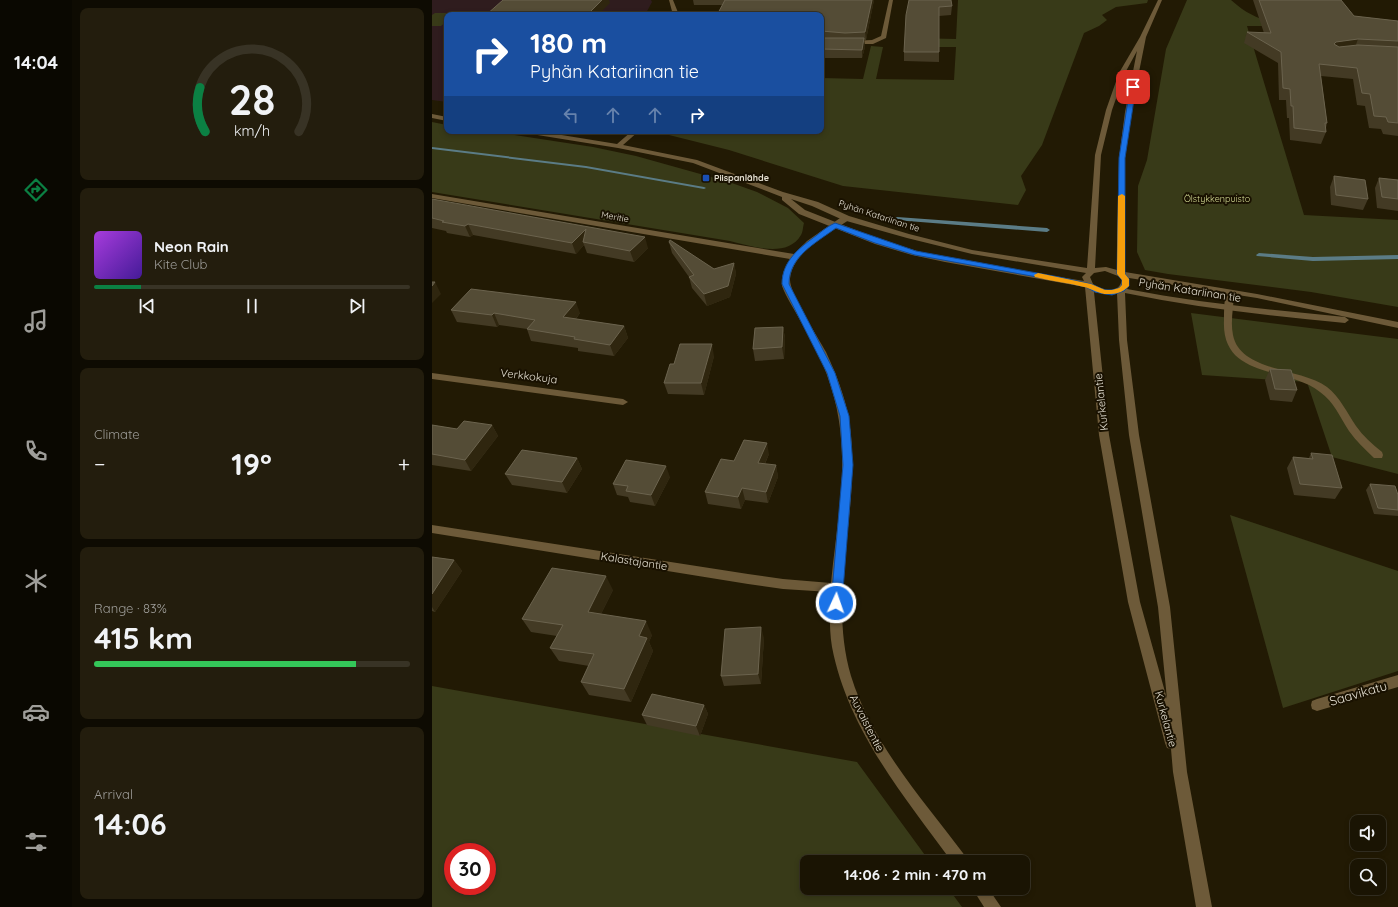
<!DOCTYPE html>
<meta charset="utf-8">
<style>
body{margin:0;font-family:Quicksand,sans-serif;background:#231d0d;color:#f1f3f6;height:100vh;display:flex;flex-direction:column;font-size:15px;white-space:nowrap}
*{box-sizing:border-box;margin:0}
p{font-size:13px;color:#9f9e9a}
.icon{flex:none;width:22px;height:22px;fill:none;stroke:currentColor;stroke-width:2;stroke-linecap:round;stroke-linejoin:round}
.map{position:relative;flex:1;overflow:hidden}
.side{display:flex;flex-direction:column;gap:8px;padding:8px;background:#0e0b02;width:360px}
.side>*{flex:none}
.top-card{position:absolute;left:12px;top:12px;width:380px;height:122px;border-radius:8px;box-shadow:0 2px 6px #0003,0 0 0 1px #383325;background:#1a4fa0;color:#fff;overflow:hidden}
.controls{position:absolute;left:918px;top:815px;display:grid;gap:8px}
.controls a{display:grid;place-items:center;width:36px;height:36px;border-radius:8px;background:#1a1403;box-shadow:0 2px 6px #0003,0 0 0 1px #383325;font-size:20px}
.speed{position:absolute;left:12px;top:843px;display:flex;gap:8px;font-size:20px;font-weight:700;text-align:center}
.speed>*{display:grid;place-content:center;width:52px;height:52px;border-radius:50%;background:#1a1403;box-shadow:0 2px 6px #0003,0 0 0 1px #383325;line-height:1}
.speed .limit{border:6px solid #d22;background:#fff;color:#111}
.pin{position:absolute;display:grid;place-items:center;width:34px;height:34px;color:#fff;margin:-17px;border-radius:8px;box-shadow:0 2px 6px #0006}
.me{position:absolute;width:44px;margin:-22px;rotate:3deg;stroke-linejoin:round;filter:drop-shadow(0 0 3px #0008)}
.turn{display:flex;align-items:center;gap:14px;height:84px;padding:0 20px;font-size:18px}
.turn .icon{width:52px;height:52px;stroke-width:2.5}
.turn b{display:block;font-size:28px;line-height:34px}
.lanes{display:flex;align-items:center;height:38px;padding:0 20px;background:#0003;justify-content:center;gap:20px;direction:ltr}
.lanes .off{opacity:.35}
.big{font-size:30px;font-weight:700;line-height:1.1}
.side .tile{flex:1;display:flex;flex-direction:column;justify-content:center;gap:6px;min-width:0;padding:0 14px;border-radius:8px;background:#231d0d}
.side .dial{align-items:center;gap:0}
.dial svg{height:104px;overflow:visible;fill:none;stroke:#383325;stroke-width:7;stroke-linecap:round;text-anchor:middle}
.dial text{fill:#f1f3f6;stroke:none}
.song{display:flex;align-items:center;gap:12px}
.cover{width:48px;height:48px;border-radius:6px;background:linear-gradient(135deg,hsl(280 70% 55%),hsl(260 70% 35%))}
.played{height:4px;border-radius:2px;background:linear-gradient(90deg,#0b8043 15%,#383325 15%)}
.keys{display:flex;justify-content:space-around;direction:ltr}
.heat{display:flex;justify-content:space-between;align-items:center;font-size:22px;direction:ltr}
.charge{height:6px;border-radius:3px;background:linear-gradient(90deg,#34c759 83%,#383325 0)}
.trip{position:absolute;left:368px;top:855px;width:230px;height:40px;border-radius:8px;background:#1a1403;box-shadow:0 2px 6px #0003,0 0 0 1px #383325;font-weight:700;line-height:40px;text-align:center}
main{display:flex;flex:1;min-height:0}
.tab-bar{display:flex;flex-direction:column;width:72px;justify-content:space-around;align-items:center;background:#0a0801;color:#9f9e9a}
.tab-bar .icon{width:28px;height:28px}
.tab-bar .selected{color:#0b8043}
.tab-bar b{font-size:18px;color:#f1f3f6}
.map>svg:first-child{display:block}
.education{fill:#2f1c1e}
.green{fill:#383a18;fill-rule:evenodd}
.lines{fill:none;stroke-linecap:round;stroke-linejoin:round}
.stream{fill:#5b7c86;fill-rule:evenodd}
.minor{fill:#6d5a39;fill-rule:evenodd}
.tertiary{fill:#6d5a39;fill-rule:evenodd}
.wall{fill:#433a24}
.shaded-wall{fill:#2f260f}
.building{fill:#544c36;stroke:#6b634e}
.route{fill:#1a73e8;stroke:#114b97}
.slow{fill:#f59e0b}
.transit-dot{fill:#1a4fb4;stroke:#191100;stroke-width:1.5}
.labels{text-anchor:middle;stroke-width:4;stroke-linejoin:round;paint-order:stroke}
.far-poi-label{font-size:9px;font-weight:bold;fill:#e3ded0;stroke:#191100;text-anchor:start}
.far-park-label{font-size:9px;fill:#d1d892;stroke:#191100}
.far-street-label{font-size:9px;fill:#e3ded0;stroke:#191100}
.street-label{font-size:11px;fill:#e3ded0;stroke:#191100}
.near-street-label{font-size:13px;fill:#e3ded0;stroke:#191100}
</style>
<main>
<nav class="tab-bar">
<b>14:04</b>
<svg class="icon selected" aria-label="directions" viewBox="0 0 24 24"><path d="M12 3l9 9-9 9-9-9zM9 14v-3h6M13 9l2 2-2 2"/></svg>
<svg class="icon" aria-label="music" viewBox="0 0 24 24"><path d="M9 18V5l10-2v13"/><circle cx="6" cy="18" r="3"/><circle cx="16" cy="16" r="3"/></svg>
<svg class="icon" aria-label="phone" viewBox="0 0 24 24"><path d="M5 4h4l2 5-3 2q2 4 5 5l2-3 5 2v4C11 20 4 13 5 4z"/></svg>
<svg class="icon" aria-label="climate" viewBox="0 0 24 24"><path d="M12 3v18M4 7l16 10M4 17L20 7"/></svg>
<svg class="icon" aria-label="car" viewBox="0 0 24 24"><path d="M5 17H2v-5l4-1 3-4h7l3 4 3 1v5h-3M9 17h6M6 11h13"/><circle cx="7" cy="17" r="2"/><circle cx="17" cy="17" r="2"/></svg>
<svg class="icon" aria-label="filters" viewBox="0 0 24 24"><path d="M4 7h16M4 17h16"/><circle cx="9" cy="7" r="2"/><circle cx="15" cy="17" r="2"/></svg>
</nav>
<section class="side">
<div class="tile dial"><svg viewBox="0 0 100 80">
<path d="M14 69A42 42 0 1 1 86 69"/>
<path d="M14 69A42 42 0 0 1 10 35" stroke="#0b8043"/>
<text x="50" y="56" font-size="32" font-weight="700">28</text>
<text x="50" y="72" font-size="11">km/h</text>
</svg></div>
<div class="tile">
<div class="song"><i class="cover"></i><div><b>Neon Rain</b><p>Kite Club</p></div></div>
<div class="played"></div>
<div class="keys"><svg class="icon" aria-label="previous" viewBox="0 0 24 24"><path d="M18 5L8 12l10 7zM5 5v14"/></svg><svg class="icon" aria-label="pause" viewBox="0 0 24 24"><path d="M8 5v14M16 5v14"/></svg><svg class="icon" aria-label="next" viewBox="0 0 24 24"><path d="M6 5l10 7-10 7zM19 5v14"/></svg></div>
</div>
<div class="tile"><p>Climate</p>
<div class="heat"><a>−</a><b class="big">19°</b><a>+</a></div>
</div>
<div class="tile"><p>Range · 83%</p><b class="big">415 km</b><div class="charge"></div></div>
<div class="tile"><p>Arrival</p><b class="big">14:06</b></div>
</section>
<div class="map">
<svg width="966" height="907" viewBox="0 0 966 907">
<rect width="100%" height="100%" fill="#221a04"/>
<path class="education" d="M0,0H219L220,2L213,15H15V102L0,100Z"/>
<g class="green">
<path d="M526,0H716L715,3L684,7L670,15L675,20L667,26L652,33L610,145L589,176L594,190L586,205L411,186L297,150L233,134L235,131H389V78L431,79L439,46L451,47L444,79L522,80L524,47H480L481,38L524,39Z"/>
<path d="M755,0H799C817,16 828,19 851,26H815L872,215L966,220V307L879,292L736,274L713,270L705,252L706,186L715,160L734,49Z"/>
<path d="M3,13H24L22,15H15V21L9,26H0V15Z"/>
<path d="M0,122L15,125V131H56L161,147L204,156L297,182L325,192L356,208L372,223C371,226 371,232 369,235C355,259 319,246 298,241L0,192Z"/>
<path d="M759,313L966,339V474L900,457L875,382L770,375Z"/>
<path d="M798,515L966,571V671L851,708Z"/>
<path d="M0,686L425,762L498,862H375V888H516L530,907H0ZM21,852H55V886H21Z"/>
</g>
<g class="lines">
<g class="stream">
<path d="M0,147L154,166L272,187L274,188L272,189L154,168L0,149Z"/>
<path d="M465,217L615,228L618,230L615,232L463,220L462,219Z"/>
<path d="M827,253L881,257L966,255V259L881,261L825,256L824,255Z"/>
</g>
<g class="minor">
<path d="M457,0H461L454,38L441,44H417L416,43L419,41L440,40L449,36Z"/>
<path d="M0,194L362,254L375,241L411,216H417V220C397,233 360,252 358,279C357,293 386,337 394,352C404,374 413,396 417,420C431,506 394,591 419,676C440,744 492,801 534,857L536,862H520C472,796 416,730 400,647C397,629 398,610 398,592L351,589L316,584L0,533V525L316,574L351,579L399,583C406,509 422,448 395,375C388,355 377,337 367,318C361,307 354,297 350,286C349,275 353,267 358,259L0,198Z"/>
<path d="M795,290H798L802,292C802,306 798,321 801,335C808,372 870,368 895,387C908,397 915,413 924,426C931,436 940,444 950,452L951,455L950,458H942C933,449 924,441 917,431C908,417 902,402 888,392C856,366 789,380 792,320C792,312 792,298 795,290Z"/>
<path d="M0,373L191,399L196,402L191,405L0,379Z"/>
<path d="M966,675V687L885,711L880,709L879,705L880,701L885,699Z"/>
<path d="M540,888H556L569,907H552Z"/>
</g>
<g class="tertiary">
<path d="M237,0H241L247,15H241Z"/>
<path d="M726,0H730L714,37L699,112L693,158V272L825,294L966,322V328L825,298L697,278V286L695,289C767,303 840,310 913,317L917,320L913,323C839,316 766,308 693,293L695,340L707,435L738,607L755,772L780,907H764L741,772L739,749L735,748L733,743L696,602L667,435L653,287L513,262L480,255L443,244L367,214L350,200V197L261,163L186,148L93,133L90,131H105L185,144L200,131H207L191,145L265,160L351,192L386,202L417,216L477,234L540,250L655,268L663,155L674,110L687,73L708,37ZM705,51L693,112L687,158L685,270L674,267L663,268L669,155L680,110L693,73ZM359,199L380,206L411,220L475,238L540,254L654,273L650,277L652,281L513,258L485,251L449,240L373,210ZM673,271L686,276L690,279C688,295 670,290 661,284L658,277L662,273ZM662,292L673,294L685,293L687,340L697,435L726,607L735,699L708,602L677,435Z"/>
<path d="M0,114L15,117V121L0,118Z"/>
</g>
</g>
<g class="wall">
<path d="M261,0H442L434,40H432L433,47L430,58H389V15L290,5H262Z"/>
<path d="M477,0L520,6L519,15L507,16V62L472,61V52Z"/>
<path d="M821,0H909L922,16L966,21V136L951,134L949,129L937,128L933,106L925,105L921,79L889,76L895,123L894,128V132L889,144L858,140L857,118H855L854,100H847L846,63L812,43L815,32L832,33Z"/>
<path d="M902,176L936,199L931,210L899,205L898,187Z"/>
<path d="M947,178L966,180V211L945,208L943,188Z"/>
<path d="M0,199L216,248L202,262L155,253L152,245L144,254L41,235L38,237L15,233L14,231L0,228Z"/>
<path d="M237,242L282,269L302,263L304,274L298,297L275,306L260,288L257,277L240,253Z"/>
<path d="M19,310L148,313L144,319L192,326L196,338L182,356L146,351V348L99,341L95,329L67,325L65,327L25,322Z"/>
<path d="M351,327L353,338L352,359L323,361L321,349Z"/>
<path d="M282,356L272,395L236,394L232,383L242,364Z"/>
<path d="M838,369L865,390L860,402L838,400L833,380Z"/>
<path d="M0,425L25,429L60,425L66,436L39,471L0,465Z"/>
<path d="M879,453L910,488L903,499L862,495L855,468L861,457L877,458Z"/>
<path d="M337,454L333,464L344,465L346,477L336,503L313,500L309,509L276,504L273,492L302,461Z"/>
<path d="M145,458L150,469L135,493L80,485L73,474Z"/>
<path d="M238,477L223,506L198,502L196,497L185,495L181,484Z"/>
<path d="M938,484L966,495V516L942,514L934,490Z"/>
<path d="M0,557L22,560L30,571L3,612L0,611Z"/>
<path d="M181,590L169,614L220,635L217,642L221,651L199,702L157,695L149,682L157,666L127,661L118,648L125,636L99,632L90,619Z"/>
<path d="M332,638L329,684L292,686L289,676Z"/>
<path d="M272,705L276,714L268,736L215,725L210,715Z"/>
</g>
<g class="shaded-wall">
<path d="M170,0H177L178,3L166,15H155Z"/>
<path d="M440,0H442L434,40L433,32Z"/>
<path d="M432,38L433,47L430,58V50Z"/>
<path d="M926,39L922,50L900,54L902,44L904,42Z"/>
<path d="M36,224L41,235L38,237L33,226Z"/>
<path d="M154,229L151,242L152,245L144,254L140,243Z"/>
<path d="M213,237L216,248L202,262L198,251Z"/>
<path d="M302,263L304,274L298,297L275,306L272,294Z"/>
<path d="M3,282L9,294L0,303V286Z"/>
<path d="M144,302L148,313L136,329L131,317Z"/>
<path d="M62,313L67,325L65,327L60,315Z"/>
<path d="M192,326L196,338L182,356L178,345Z"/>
<path d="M351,327L353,338L352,359L350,347Z"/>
<path d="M280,344L282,356L272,395L269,383Z"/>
<path d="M60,425L66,436L39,471L33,460Z"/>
<path d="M335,443L337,454L328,474L326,463Z"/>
<path d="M145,458L150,469L135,493L130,482Z"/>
<path d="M344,465L346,477L336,503L334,492Z"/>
<path d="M234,466L238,477L223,506L219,495Z"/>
<path d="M310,488L313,500L309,509L306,497Z"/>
<path d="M22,560L30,571L3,612L0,607V594Z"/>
<path d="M174,576L181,590L163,626L156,612Z"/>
<path d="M214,621L220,635L217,642L221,651L199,702L192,689L207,636Z"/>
<path d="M329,627L332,638L329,684L326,674Z"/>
<path d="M272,705L276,714L268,736L264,726Z"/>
</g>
<g class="building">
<path d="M71,0H170L155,15H54Z"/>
<path d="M293,0H440L433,32L413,33L389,31V15H285Z"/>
<path d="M477,0H519L520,6L507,7V52H472L474,15Z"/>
<path d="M827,0H909L922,16L966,21V41L926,39L904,42L902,44L907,47L926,45L966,47V123L956,122L954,117L942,116L938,94L930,93L925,68L887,64L895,123H893L894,132L862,128L861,106H859L858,89L851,88L849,52L815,32L839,33Z"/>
<path d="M389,38H432L430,50L389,49Z"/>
<path d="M902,176L933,180L936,199L904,195Z"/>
<path d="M947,178L966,180V199L950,197Z"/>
<path d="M0,199L213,237L198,251L151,242L154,229L140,243L36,224L33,226L10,222L12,221L0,218Z"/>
<path d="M238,240L282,269L302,263L296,286L272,294L257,277L262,275L237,242Z"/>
<path d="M0,282H3L0,286Z"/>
<path d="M39,289L144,302L131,317L192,326L178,345L142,339L143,337L95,329L103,320L62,313L60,315L19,310Z"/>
<path d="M351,327L350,347L321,349L323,328Z"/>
<path d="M248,344H280L269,383H232L238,364H242Z"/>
<path d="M838,369L859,370L865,390L843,389Z"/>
<path d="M32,421L60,425L33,460L0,454V425L25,429Z"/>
<path d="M312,440L335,443L326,463L344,465L334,492L310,488L306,497L273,492L289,459L302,461Z"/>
<path d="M90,450L145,458L130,482L73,474Z"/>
<path d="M879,453L900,455L910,488L868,484L861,457L881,459Z"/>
<path d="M194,460L234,466L219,495L194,491L196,486L181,484Z"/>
<path d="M938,484L963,486L966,495V510L946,508Z"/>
<path d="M0,557L22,560L0,594Z"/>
<path d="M120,568L174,576L156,612L214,621L207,636L215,638L192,689L149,682L162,654L118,648L131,625L90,619Z"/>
<path d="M329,627L326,674L289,676L293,629Z"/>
<path d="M220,694L272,705L264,726L210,715Z"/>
</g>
<path class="route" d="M701,85L704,87L693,158V274L697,279V286L692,291L680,295L673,294L663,292L654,287L627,281L483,255L443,243L404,228C384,243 357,256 357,284L403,373L417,416L421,465L410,603L408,606L404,608L401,606L399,603L411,465L408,416L395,373L350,284C350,261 367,248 385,235C390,231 396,226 403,223L484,251L627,277L659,284L673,290H680L687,288L690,285V280L685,274L687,158L698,87Z"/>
<path class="slow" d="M690,194L693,196V274L697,279V286C692,291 686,294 678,294C668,295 661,289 652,287C636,283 619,281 603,277L602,275L606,273L659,284L673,290H680L687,288L690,285V280L685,274L686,196Z"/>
<rect class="transit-dot" x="270" y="174" width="8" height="8" rx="2"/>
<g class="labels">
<g class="far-poi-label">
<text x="282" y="181">Piispanlähde</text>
</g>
<g class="far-park-label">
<text x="785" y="202">Ölstykkenpuisto</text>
</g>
<g class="far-street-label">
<text transform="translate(447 216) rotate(18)" y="3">Pyhän Katariinan tie</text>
<text transform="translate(183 217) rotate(10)" y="3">Meritie</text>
</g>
<g class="street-label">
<text transform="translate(758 290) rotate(9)" y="4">Pyhän Katariinan tie</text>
<text transform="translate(97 376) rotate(7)" y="4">Verkkokuja</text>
<text transform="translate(669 402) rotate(-96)" y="4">Kurkelantie</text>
<text transform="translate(202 561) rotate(9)" y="4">Kalastajantie</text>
<text transform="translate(734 719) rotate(75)" y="4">Kurkelantie</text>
<text transform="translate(435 723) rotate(63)" y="4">Auvaistentie</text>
</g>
<g class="near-street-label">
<text transform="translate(926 693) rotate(-16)" y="5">Saavikatu</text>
</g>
</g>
</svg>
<div class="controls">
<a><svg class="icon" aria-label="sound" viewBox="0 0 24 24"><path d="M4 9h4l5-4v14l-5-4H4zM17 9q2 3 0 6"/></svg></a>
<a><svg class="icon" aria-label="search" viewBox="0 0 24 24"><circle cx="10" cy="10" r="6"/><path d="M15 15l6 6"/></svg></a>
</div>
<div class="speed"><div class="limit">30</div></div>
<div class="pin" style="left:701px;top:87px;background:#d93025"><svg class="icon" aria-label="arrive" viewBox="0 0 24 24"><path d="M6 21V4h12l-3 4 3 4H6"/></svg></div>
<svg class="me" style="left:404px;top:603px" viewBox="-20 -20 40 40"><circle r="17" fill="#1a73e8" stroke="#fff" stroke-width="3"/><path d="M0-11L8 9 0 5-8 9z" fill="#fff"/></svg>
<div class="trip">14:06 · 2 min · 470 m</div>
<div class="top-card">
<div class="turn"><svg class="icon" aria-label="right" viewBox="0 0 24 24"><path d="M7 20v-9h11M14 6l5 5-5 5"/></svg><div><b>180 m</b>Pyhän Katariinan tie</div></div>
<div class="lanes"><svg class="icon off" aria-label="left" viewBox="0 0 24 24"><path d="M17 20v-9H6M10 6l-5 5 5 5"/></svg><svg class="icon off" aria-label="ahead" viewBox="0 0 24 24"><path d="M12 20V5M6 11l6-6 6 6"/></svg><svg class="icon off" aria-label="ahead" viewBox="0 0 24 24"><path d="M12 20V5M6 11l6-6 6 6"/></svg><svg class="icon" aria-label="right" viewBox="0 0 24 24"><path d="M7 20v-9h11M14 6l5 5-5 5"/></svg></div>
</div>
</div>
</main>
